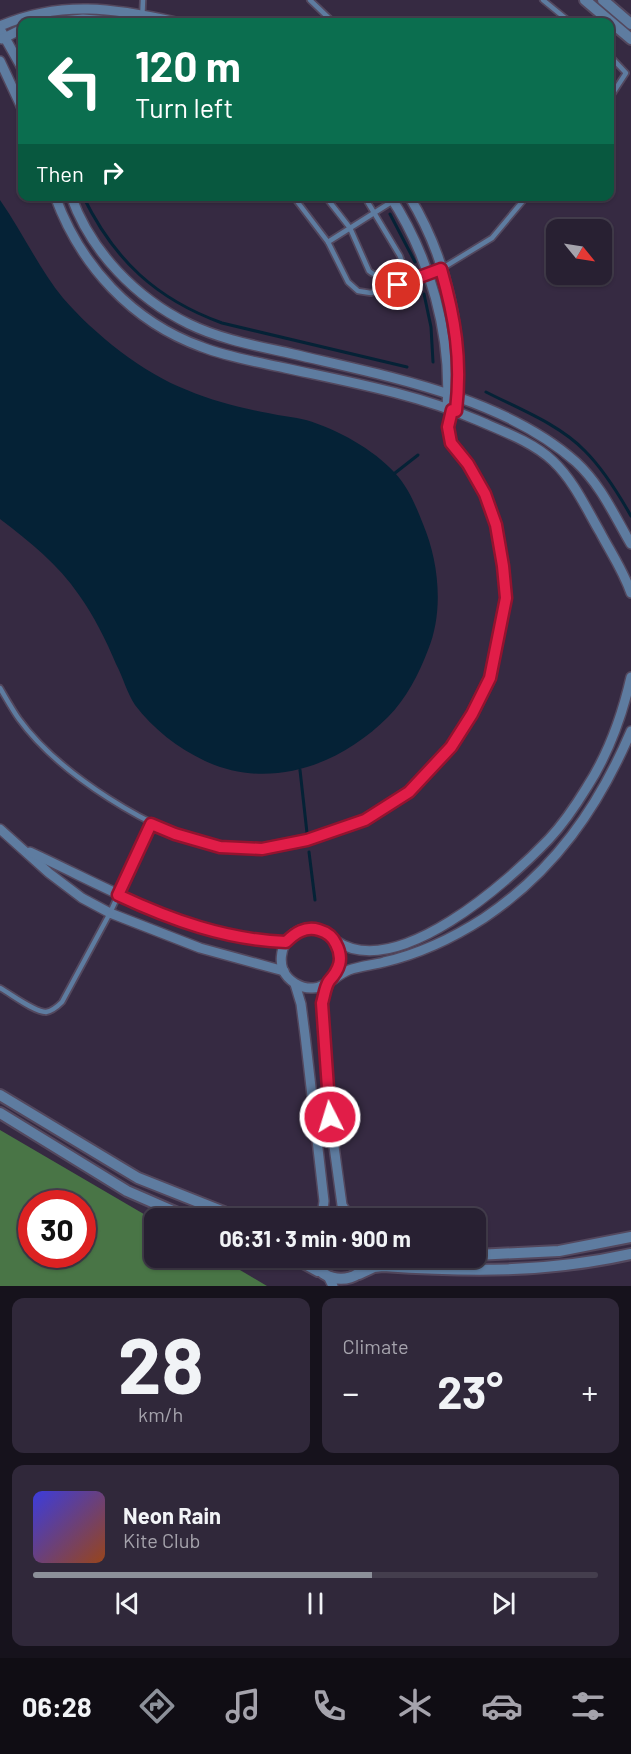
<!DOCTYPE html>
<meta charset="utf-8">
<style>
body{margin:0;font-family:Barlow,sans-serif;background:#30283a;color:#f1f3f6;height:100vh;display:flex;flex-direction:column;font-size:22px;white-space:nowrap}
*{box-sizing:border-box;margin:0}
p{font-size:20px;color:#a5a3ac}
.icon{flex:none;width:33px;height:33px;fill:none;stroke:currentColor;stroke-width:2;stroke-linecap:round;stroke-linejoin:round}
.map{position:relative;height:1286px;overflow:hidden}
.drawer{display:flex;flex-direction:column;gap:12px;padding:12px;background:#16121c;flex:1}
.drawer>*{flex:none}
.top-card{position:absolute;left:18px;top:18px;width:596px;height:183px;border-radius:12px;box-shadow:0 2px 4px #0004,0 0 0 2px #443e4d;background:#0b6e4f;color:#fff;overflow:hidden}
.needle{width:39px;rotate:120deg}
.fabs{position:absolute;left:546px;top:219px;display:grid;gap:12px}
.fabs a{display:grid;place-items:center;width:66px;height:66px;border-radius:12px;background:#282032;box-shadow:0 2px 4px #0004,0 0 0 2px #443e4d;font-size:30px}
.speed{position:absolute;left:18px;top:1190px;display:flex;gap:12px;font-size:30px;font-weight:700;text-align:center}
.speed>*{display:grid;place-content:center;width:78px;height:78px;border-radius:50%;background:#282032;box-shadow:0 2px 4px #0004,0 0 0 2px #443e4d;line-height:1}
.speed .limit{border:9px solid #d22;background:#fff;color:#111}
.pin{position:absolute;display:grid;place-items:center;width:51px;height:51px;color:#fff;margin:-26px;border:3px solid #fff;border-radius:50%;box-shadow:0 2px 6px #0007}
.me{position:absolute;width:66px;margin:-33px;rotate:355deg;stroke-linejoin:round;filter:drop-shadow(0 0 4px #0008)}
.turn{display:flex;align-items:center;gap:21px;height:126px;padding:0 18px;font-size:27px}
.turn .icon{width:78px;height:78px;stroke-width:2.5}
.turn b{display:block;font-size:42px;line-height:51px}
.then{display:flex;align-items:center;height:57px;padding:0 18px;background:#0003;gap:12px;font-size:22px}
.big{font-size:45px;font-weight:700;line-height:1.1}
.drawer .tile{flex:1;display:flex;flex-direction:column;justify-content:center;gap:9px;min-width:0;padding:0 21px;border-radius:12px;background:#30283a}
.drawer .dial{align-items:center;gap:0}
.dial b{font-size:78px;line-height:1}
.song{display:flex;align-items:center;gap:18px}
.cover{width:72px;height:72px;border-radius:9px;background:linear-gradient(135deg,hsl(240 70% 55%),hsl(20 70% 35%))}
.played{height:6px;border-radius:3px;background:linear-gradient(90deg,#8c9099 60%,#443e4d 60%)}
.keys{display:flex;justify-content:space-around;direction:ltr}
.heat{display:flex;justify-content:space-between;align-items:center;font-size:33px;direction:ltr}
.drawer .tiles{flex:1;display:grid;gap:12px;grid-template-columns:1fr 1fr}
.tile:last-child{grid-column:span 2}
.trip{position:absolute;left:144px;top:1208px;width:342px;height:60px;border-radius:12px;background:#282032;box-shadow:0 2px 4px #0004,0 0 0 2px #443e4d;font-weight:700;line-height:60px;text-align:center}
.dock{display:flex;height:96px;justify-content:space-around;align-items:center;background:#100d14;color:#a5a3ac}
.dock .icon{width:42px;height:42px}
.dock .selected{color:#8c9099}
.dock b{font-size:27px;color:#f1f3f6}
.map>svg:first-child{display:block}
.forest{fill:#497546;fill-rule:evenodd}
.water{fill:#052236}
.lines{fill:none;stroke-linecap:round;stroke-linejoin:round}
.stream{stroke:#052236;stroke-width:3}
.service-casing{stroke:#53485e;stroke-width:8}
.minor-casing{stroke:#53485e;stroke-width:12}
.tertiary-casing{stroke:#53485e;stroke-width:14}
.service{stroke:#5e7ca0;stroke-width:4.5}
.minor{stroke:#5e7ca0;stroke-width:9}
.tertiary{stroke:#5e7ca0;stroke-width:10}
.route-casing{stroke:#92132f;stroke-width:15}
.route{stroke:#e11d48;stroke-width:10}
</style>
<div class="map">
<svg width="631" height="1286" viewBox="0 0 631 1286">
<rect width="100%" height="100%" fill="#362a42"/>
<path class="forest" d="M0,1130L154,1220V1257H218L267,1286H0ZM32,1203H82V1254H32Z"/>
<path class="water" d="M0,200C22,231 39,269 63,298C94,334 143,373 187,390C213,401 241,408 268,413C281,416 294,417 306,420C337,429 373,449 395,473C408,487 416,506 423,524C439,562 444,611 428,650C419,674 406,699 388,717C340,765 270,791 205,761C178,748 153,729 135,705C127,693 123,677 116,664C106,640 94,616 79,595C58,564 30,542 0,519Z"/>
<g class="lines">
<g class="stream">
<path d="M83,196C114,260 156,299 222,323L407,367"/>
<path d="M390,214L415,262"/>
<path d="M424,294L431,327L433,362"/>
<path d="M486,392C519,409 559,424 585,451C604,470 618,493 631,516"/>
<path d="M395,473L418,455"/>
<path d="M300,770L307,833"/>
<path d="M309,852L315,900"/>
</g>
<g class="service-casing">
<g id="service">
<path d="M310,0L333,22"/>
<path d="M543,0L570,22"/>
<path d="M142,22L143,0"/>
<path d="M609,55L626,73L609,99"/>
<path d="M293,196L328,242L348,282L358,291L371,293L441,269L492,238L527,196"/>
<path d="M325,196L350,228L369,271C378,280 394,270 402,262L400,256L364,196"/>
<path d="M328,242L393,201"/>
<path d="M0,688C6,698 12,709 19,719C59,774 152,833 219,847C254,854 292,845 326,834C338,829 352,826 364,820C415,796 474,730 490,676C497,652 502,625 505,600C508,572 497,519 485,493C476,474 448,446 448,427C448,422 451,415 452,410"/>
<path d="M0,988C11,994 34,1012 46,1012C53,1011 58,1006 62,1002L110,913L151,823"/>
</g>
</g>
<g class="minor-casing">
<g id="minor">
<path d="M51,22L83,19L123,22"/>
<path d="M0,26C60,0 115,8 176,22"/>
<path d="M0,29L22,68"/>
<path d="M2,39L22,29"/>
<path d="M0,61L22,108"/>
<path d="M55,196C80,265 132,322 202,347C228,357 257,362 285,368C350,382 416,394 477,420C502,431 533,442 553,461C574,481 586,508 600,532C611,553 623,570 631,593"/>
<path d="M71,196C91,252 136,298 189,324C222,340 258,346 293,354C386,376 503,397 576,462C601,485 614,515 631,544"/>
<path d="M390,196C430,257 452,335 447,408"/>
<path d="M409,196C446,256 464,333 457,402"/>
<path d="M0,829L49,873L82,898L110,913L200,948L284,971"/>
<path d="M30,852C113,890 192,939 286,942"/>
<path d="M336,941C397,982 509,881 549,839C564,823 576,805 587,787C609,753 622,716 631,677"/>
<path d="M333,978C358,938 304,909 285,944C281,951 280,962 283,970C288,981 301,989 313,988C326,988 336,975 349,970C360,966 373,965 384,962C419,954 453,938 484,918C554,871 598,808 631,731"/>
<path d="M329,982L322,1003V1019L330,1117L342,1205L350,1218"/>
<path d="M295,984L301,1004L305,1035L324,1201L322,1218"/>
<path d="M329,1278L333,1286"/>
</g>
</g>
<g class="tertiary-casing">
<g id="tertiary">
<path d="M585,0L631,39"/>
<path d="M603,0L631,24"/>
<path d="M0,1095L138,1178L239,1218"/>
<path d="M0,1113L127,1191L189,1218"/>
<path d="M476,1255L559,1251L631,1237"/>
<path d="M292,1257L318,1271"/>
<path d="M312,1257C320,1286 362,1286 370,1257"/>
<path d="M359,1274L374,1267L383,1266C469,1272 546,1273 631,1254"/>
</g>
</g>
<use href="#service" class="service"/>
<use href="#minor" class="minor"/>
<use href="#tertiary" class="tertiary"/>
</g>
<g class="lines">
<g class="route-casing">
<path id="route" d="M330,1117L322,1003C324,997 325,987 329,981C339,970 344,959 336,944C333,937 326,932 319,930C305,926 295,933 286,942C227,940 171,920 118,895L151,824L175,834L220,847L262,849L307,840L365,820L409,792L451,747L472,714L490,678L506,598L503,566L496,525L485,494L468,464L451,443L448,427L452,410L456,411C462,359 455,318 441,269L398,285"/>
</g>
<use href="#route" class="route"/>
</g>
</svg>
<div class="fabs">
<a><svg class="needle" viewBox="-14 -14 28 28"><path d="M0-13l5 13h-10z" fill="#e53935"/><path d="M0 13l5-13h-10z" fill="#a5a3ac"/></svg></a>
</div>
<div class="speed"><div class="limit">30</div></div>
<div class="pin" style="left:398px;top:285px;background:#d93025"><svg class="icon" aria-label="arrive" viewBox="0 0 24 24"><path d="M6 21V4h12l-3 4 3 4H6"/></svg></div>
<svg class="me" style="left:330px;top:1117px" viewBox="-20 -20 40 40"><circle r="17" fill="#e11d48" stroke="#fff" stroke-width="3"/><path d="M0-11L8 9 0 5-8 9z" fill="#fff"/></svg>
<div class="trip">06:31 · 3 min · 900 m</div>
<div class="top-card">
<div class="turn"><svg class="icon" aria-label="left" viewBox="0 0 24 24"><path d="M17 20v-9H6M10 6l-5 5 5 5"/></svg><div><b>120 m</b>Turn left</div></div>
<div class="then">Then<svg class="icon" aria-label="right" viewBox="0 0 24 24"><path d="M7 20v-9h11M14 6l5 5-5 5"/></svg></div>
</div>
</div>
<section class="drawer">
<div class="tiles">
<div class="tile dial"><b>28</b><p>km/h</p></div>
<div class="tile"><p>Climate</p>
<div class="heat"><a>−</a><b class="big">23°</b><a>+</a></div>
</div>
<div class="tile">
<div class="song"><i class="cover"></i><div><b>Neon Rain</b><p>Kite Club</p></div></div>
<div class="played"></div>
<div class="keys"><svg class="icon" aria-label="previous" viewBox="0 0 24 24"><path d="M18 5L8 12l10 7zM5 5v14"/></svg><svg class="icon" aria-label="pause" viewBox="0 0 24 24"><path d="M8 5v14M16 5v14"/></svg><svg class="icon" aria-label="next" viewBox="0 0 24 24"><path d="M6 5l10 7-10 7zM19 5v14"/></svg></div>
</div>
</div>
</section>
<nav class="dock">
<b>06:28</b>
<svg class="icon selected" aria-label="directions" viewBox="0 0 24 24"><path d="M12 3l9 9-9 9-9-9zM9 14v-3h6M13 9l2 2-2 2"/></svg>
<svg class="icon" aria-label="music" viewBox="0 0 24 24"><path d="M9 18V5l10-2v13"/><circle cx="6" cy="18" r="3"/><circle cx="16" cy="16" r="3"/></svg>
<svg class="icon" aria-label="phone" viewBox="0 0 24 24"><path d="M5 4h4l2 5-3 2q2 4 5 5l2-3 5 2v4C11 20 4 13 5 4z"/></svg>
<svg class="icon" aria-label="climate" viewBox="0 0 24 24"><path d="M12 3v18M4 7l16 10M4 17L20 7"/></svg>
<svg class="icon" aria-label="car" viewBox="0 0 24 24"><path d="M5 17H2v-5l4-1 3-4h7l3 4 3 1v5h-3M9 17h6M6 11h13"/><circle cx="7" cy="17" r="2"/><circle cx="17" cy="17" r="2"/></svg>
<svg class="icon" aria-label="filters" viewBox="0 0 24 24"><path d="M4 7h16M4 17h16"/><circle cx="9" cy="7" r="2"/><circle cx="15" cy="17" r="2"/></svg>
</nav>
